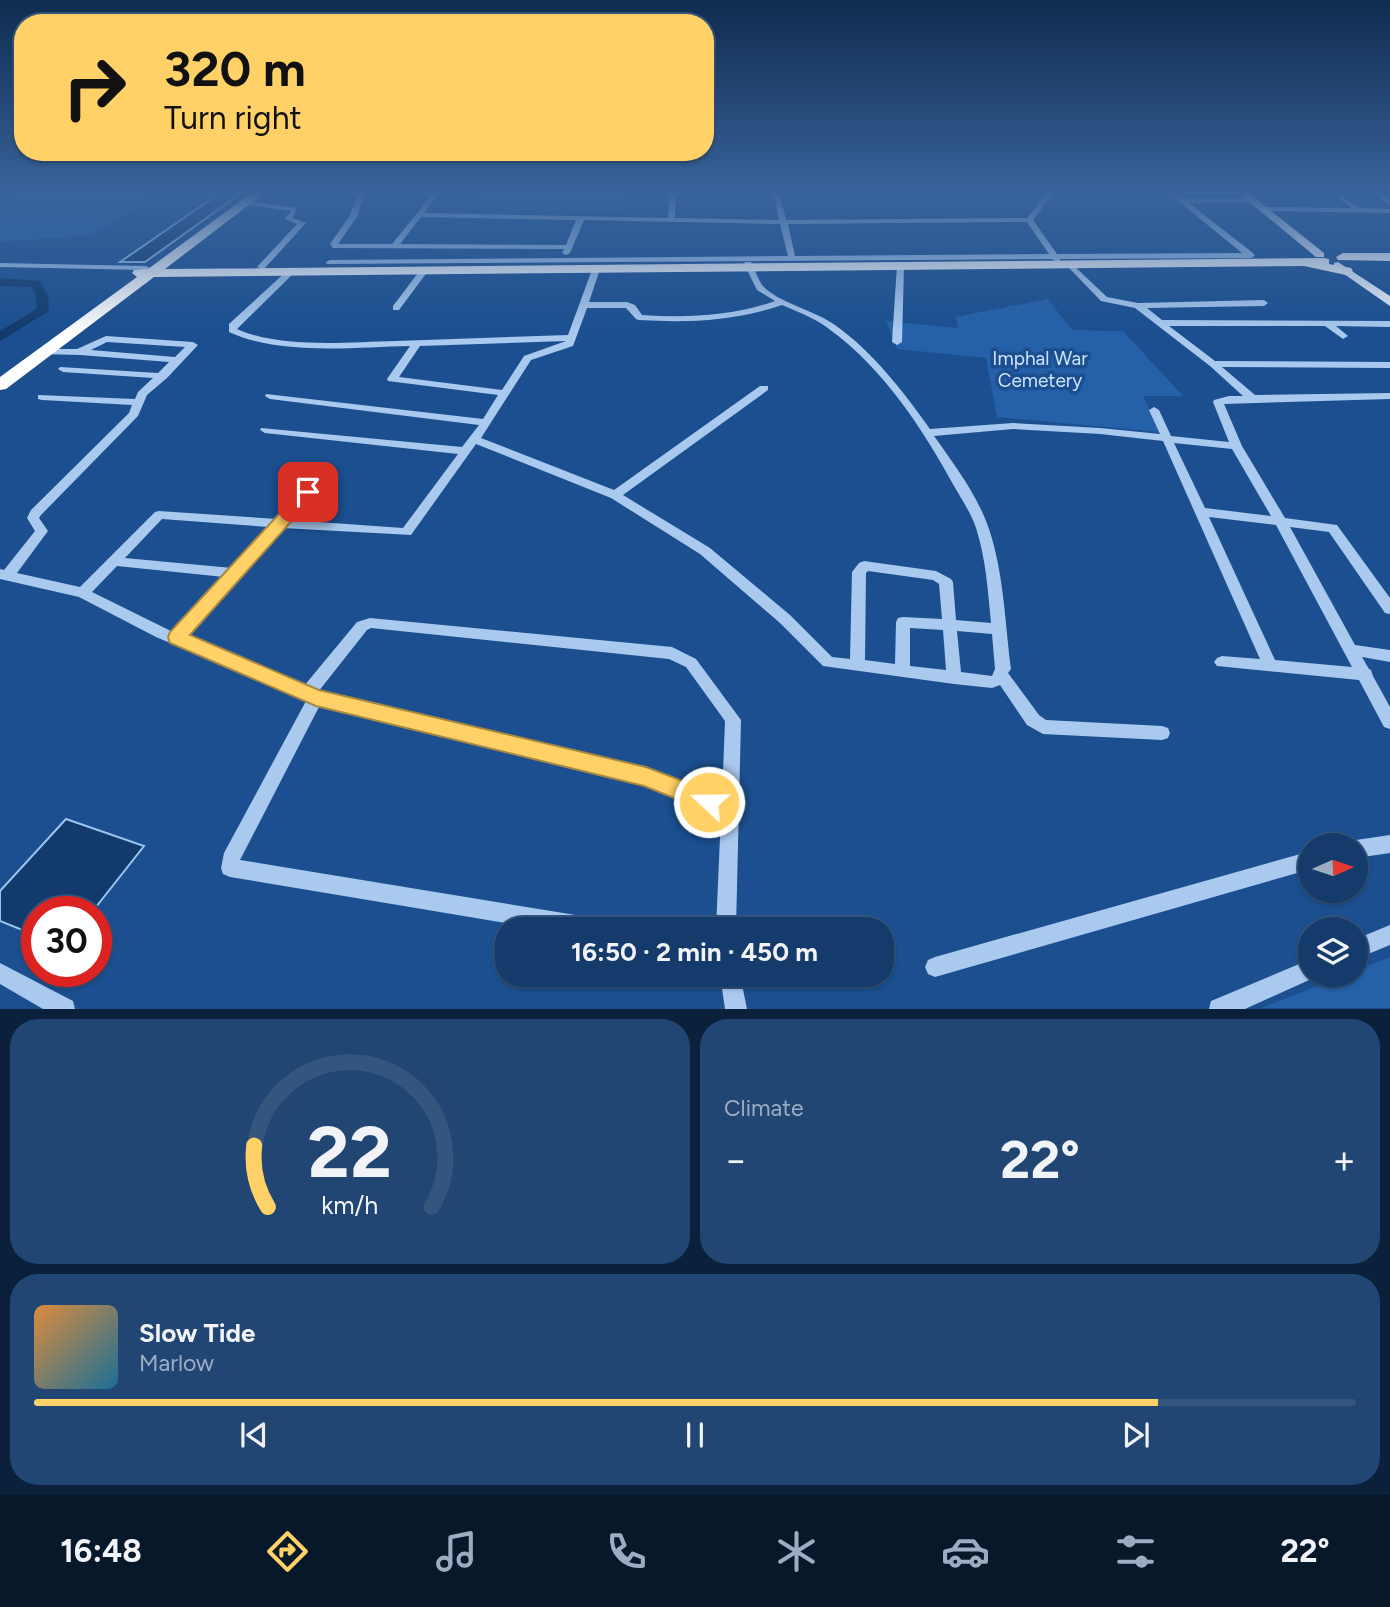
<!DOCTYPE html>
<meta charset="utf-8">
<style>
body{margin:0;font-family:Figtree,sans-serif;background:#214673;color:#f1f3f6;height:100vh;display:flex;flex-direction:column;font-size:26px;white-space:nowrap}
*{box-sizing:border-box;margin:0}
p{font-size:23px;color:#9dadc1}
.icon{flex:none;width:38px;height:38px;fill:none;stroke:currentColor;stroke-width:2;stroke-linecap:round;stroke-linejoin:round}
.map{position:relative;height:1009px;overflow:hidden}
.details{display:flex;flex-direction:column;gap:10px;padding:10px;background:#0b203b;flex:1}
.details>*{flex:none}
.guide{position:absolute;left:14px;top:14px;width:700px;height:147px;border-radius:28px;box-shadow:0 2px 5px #0004,0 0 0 2px #33557e;background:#ffd166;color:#111;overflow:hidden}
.needle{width:46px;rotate:87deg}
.controls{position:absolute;left:1298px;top:833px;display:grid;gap:14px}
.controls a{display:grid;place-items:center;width:70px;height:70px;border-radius:50%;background:#143b6b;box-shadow:0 2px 5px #0004,0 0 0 2px #33557e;font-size:35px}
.speed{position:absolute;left:21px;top:896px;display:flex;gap:14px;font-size:35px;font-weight:700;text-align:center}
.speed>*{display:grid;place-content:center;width:91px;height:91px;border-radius:50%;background:#143b6b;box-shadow:0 2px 5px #0004,0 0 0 2px #33557e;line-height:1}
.speed .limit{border:10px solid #d22;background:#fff;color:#111}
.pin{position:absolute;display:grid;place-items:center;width:60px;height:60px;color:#fff;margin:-30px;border-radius:14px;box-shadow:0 4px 10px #0006}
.me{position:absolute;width:77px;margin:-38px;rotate:291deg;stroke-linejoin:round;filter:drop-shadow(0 0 5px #0008)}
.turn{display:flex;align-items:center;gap:24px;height:147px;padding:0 35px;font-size:32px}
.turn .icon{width:91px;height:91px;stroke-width:2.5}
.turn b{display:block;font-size:49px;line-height:60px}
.big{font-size:52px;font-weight:700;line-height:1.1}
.details .tile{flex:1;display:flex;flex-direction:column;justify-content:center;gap:10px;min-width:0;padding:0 24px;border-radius:28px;background:#214673}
.details .dial{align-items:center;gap:0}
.dial svg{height:182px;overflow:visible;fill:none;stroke:#33557e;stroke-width:7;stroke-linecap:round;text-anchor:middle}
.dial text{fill:#f1f3f6;stroke:none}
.song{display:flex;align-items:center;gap:21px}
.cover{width:84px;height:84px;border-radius:10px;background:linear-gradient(135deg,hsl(30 70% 55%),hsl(200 70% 35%))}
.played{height:7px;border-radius:4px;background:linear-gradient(90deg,#ffd166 85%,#33557e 85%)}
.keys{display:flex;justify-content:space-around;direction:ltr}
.heat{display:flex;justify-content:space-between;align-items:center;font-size:38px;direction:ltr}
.details .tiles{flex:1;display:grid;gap:10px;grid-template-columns:1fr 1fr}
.tile:last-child{grid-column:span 2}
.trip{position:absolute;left:495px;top:917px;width:399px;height:70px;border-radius:28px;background:#143b6b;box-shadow:0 2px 5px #0004,0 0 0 2px #33557e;font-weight:700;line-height:70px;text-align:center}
.tab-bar{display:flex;height:112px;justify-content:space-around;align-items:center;background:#08182b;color:#9dadc1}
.tab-bar .icon{width:49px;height:49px}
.tab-bar .active{color:#ffd166}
.tab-bar b{font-size:32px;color:#f1f3f6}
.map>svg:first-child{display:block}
.green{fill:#2461a8}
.water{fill:#123a6d;stroke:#9cc4f0;stroke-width:2}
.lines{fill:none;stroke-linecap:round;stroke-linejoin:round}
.river{fill:#123a6d;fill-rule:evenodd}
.minor{fill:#a9c9ee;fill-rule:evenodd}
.major{fill:#f0f6ff;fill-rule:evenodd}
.highway{fill:#fff;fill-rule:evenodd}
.route{fill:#ffd166;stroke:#a68842;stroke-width:2}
.labels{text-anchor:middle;stroke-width:7;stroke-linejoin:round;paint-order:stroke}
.park-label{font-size:19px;fill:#cfe3fa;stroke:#1b4f8f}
</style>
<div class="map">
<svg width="1390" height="1009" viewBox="0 0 1390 1009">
<rect width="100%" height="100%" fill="#1b4f8f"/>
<g class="green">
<path d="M22,191H165L93,235L0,242V202Z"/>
<path d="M478,191H626L622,212L465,209Z"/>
<path d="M1048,299L1072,330L1123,331L1183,396H1143L1160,432L997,417L986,358L897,349L886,321L958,328L956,317Z"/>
<path d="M1390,957V1008H1261L1346,975H1356V970Z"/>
</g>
<g class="water">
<path d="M223,191H244L145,262H120Z"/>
<path d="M66,819L144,846L92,912H37V936L0,921V891Z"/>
</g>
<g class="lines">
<path class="river" d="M0,278L40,281L48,296L49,311L0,341V331L37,309L36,296L32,287L0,286Z"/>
<g class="minor">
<path d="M2,191H10L0,196V192Z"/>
<path d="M359,191H365L357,217L338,244H392L435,191H441L424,213L668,218L670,191H676L675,218L779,220L773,191H779L786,220L1027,218L1049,191H1055L1033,220L1057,254L1242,253L1166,191H1173L1183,199H1254L1257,201L1254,203H1189L1253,253L1255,256L1251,258L1060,259V262H1057L1052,259L327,264L326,262L330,260L788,256L780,224L584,220L570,253L566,255L562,253L564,249L333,248L330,244L349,217ZM421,217L576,220L566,245L400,244ZM1027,222L1049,254L795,256L788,224Z"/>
<path d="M1381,194L1390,200V206L1379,197L1378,196Z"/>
<path d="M1340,195L1360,208L1390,209V213L1264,211L1260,209L1264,207L1351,208L1338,198V196Z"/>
<path d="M243,201L297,208L293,218L306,223L264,269L257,267L297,224L285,219L291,211L241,204L240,203Z"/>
<path d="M745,262H751C755,269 758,280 763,286C777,302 816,311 835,325C873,352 903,391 930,429L1013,423L1100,428L1160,434L1149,410L1154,407L1159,410L1171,436L1229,442L1213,402L1214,400L1229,396H1243L1210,366L1135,308L1101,301L1068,267V263H1071L1107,297L1138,303L1264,300L1268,303L1264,306L1147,308L1162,320L1390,321V327L1336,326L1348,336L1343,339L1325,326H1169L1215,361L1390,362V368L1222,367L1255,395L1390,393V399L1224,404L1242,446L1285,518L1337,525L1390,598V614L1385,613L1329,532L1290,527L1355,645L1390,650V662L1362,657L1369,669L1371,670L1373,676L1390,707V729L1384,727L1359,680L1217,666L1214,662L1217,658L1222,656L1260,659L1163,441L1100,434L1013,429L934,436C954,464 978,496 989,529C1004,574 1005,623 1011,669L1008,673L1039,715L1046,720L1162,726L1168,728L1170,733L1168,738L1162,740L1043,734L1027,725L1000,685L992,688L954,684L823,666L780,623L700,554L611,498L476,444L411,535L283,528L186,637L304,686L357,622L370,618L672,647L696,659L741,720L736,929H716L721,814L645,784L320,705L240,860L600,919L607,922L610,929H542L230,877L223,874L221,868L224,853L306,701L156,637L79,597L0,579V569L4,570L35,531L27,518L31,510L129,413L132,405L42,400L38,399V395L135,399L138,392L153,378L63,372L58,369L60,367L158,373L169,362L80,355L41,354L38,353V349H77L106,336L193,342L198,345L167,378L147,395L138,416L41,515L39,518L48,531L17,573L80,587L155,512L159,511L277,519L304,489L308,488L314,492L290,520L403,528L458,454L265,433L260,430L261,428L462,447L479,425L270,399L265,396L266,394L483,419L498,395L388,381L387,379L410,346C354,347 281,356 229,332V324L289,269L296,271L237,329C282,349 347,342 396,341C454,339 511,337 568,335L593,267L600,269L589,302H627L635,305L642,315C687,318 732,316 775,301L757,290L744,264ZM782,305C798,312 815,318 829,329C883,368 923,429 954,486C962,500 971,513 976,528C986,559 988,592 991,623L956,620L953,582L951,579L936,571L864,561L859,563L852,572L850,659L832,657L790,615L710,548L623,495L768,390V386H760L614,490L481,438L531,360L573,346L587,308H626L636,319L639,320C688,323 735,321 782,305ZM566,341L524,356L502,390L399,377L420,346ZM107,342L185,347L175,357L91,350ZM1174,443L1232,449L1271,516L1205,508ZM1209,517L1276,525L1352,667L1275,660ZM162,519L269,527L232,568L125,558ZM117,566L224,577L173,632L92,592ZM868,571L933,580L939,584L942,619L903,617L898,618L896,622L895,664L865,660L866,573ZM371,628L669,659L686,667L725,721L722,798L646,769L318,692L367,630ZM910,628L943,630L946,670L910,666ZM957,631L992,634L995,669L992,676L961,672Z"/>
<path d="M0,263L146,266L150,268L146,270L0,267Z"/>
<path d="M897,265L904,267L902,342L897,345L892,342Z"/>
<path d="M421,269L428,271L399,310H393V306Z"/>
<path d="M1390,835V853L1356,858V845H1348L1356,840Z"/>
<path d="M1311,851V869L935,977L928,974L925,967L928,960L935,957Z"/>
<path d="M1390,925V945L1356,959V939Z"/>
<path d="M1311,959V975H1319L1318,976L1245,1009H1209L1211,1001Z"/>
<path d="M0,963L73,1001L75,1009H43L0,984Z"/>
<path d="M720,975H740L747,1009H725Z"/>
</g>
<g class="major">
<path d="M1236,191H1246L1324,253V257H1316Z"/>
<path d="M1338,262L1390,296V306L1334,267V263Z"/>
</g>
<g class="highway">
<path d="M254,191H267L165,269L1324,258L1329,259V264L1351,268L1353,271L1346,275L1304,266L154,277L6,389L0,390V377L137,277L132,273L134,270L148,269Z"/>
<path d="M1343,253H1390V261L1338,260L1336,257Z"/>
</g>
</g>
<linearGradient id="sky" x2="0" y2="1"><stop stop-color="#0f2b4f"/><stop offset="0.58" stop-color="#39639b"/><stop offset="1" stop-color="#39639b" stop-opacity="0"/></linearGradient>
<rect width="1390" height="332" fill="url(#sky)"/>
<path class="route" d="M308,487L316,492L314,496L190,635L319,690L646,767L717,794L721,802L717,809L709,812L644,786L316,706L170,643L168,637L170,632L302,489Z"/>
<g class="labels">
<g class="park-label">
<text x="1040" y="365">Imphal War<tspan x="1040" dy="22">Cemetery</tspan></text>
</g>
</g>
</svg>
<div class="controls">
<a><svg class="needle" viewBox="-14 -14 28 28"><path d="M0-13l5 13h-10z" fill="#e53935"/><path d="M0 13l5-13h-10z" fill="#9dadc1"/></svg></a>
<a><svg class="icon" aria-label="layers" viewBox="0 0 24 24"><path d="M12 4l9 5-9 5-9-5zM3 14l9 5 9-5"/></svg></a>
</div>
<div class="speed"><div class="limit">30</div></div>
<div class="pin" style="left:308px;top:492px;background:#d93025"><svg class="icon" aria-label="arrive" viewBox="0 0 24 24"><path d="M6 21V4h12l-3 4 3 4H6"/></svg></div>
<svg class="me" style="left:709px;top:802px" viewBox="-20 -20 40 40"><circle r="17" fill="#ffd166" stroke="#fff" stroke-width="3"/><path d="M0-11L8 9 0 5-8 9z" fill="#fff"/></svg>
<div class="trip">16:50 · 2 min · 450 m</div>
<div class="guide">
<div class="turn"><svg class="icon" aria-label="right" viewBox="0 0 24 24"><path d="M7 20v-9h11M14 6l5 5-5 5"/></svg><div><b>320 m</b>Turn right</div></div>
</div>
</div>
<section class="details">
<div class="tiles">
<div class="tile dial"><svg viewBox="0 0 100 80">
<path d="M14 69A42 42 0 1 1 86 69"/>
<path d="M14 69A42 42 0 0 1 8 42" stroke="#ffd166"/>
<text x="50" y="56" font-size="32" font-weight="700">22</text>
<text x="50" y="72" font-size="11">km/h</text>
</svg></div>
<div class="tile"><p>Climate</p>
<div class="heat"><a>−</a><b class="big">22°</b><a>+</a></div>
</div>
<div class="tile">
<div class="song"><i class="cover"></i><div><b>Slow Tide</b><p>Marlow</p></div></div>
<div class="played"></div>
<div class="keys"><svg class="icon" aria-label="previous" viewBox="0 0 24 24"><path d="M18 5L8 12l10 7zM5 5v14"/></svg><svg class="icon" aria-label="pause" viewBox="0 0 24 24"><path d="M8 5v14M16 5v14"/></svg><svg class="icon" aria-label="next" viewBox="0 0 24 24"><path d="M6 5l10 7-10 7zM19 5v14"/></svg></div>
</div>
</div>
</section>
<nav class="tab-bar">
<b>16:48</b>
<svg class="icon active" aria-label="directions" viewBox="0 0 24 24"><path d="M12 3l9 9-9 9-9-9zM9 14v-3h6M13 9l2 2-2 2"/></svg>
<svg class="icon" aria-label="music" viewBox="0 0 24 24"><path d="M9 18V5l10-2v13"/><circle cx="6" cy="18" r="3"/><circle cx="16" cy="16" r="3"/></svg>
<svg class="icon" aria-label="phone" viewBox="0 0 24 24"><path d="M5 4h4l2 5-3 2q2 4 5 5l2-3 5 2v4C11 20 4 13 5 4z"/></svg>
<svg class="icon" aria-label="climate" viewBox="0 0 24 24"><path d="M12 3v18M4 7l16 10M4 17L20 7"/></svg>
<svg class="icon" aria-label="car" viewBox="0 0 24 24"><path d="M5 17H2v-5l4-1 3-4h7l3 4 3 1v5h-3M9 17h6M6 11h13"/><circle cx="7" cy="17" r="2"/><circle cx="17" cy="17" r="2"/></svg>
<svg class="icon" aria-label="filters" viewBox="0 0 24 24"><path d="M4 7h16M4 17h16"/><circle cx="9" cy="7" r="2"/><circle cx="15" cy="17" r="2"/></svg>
<b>22°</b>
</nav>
